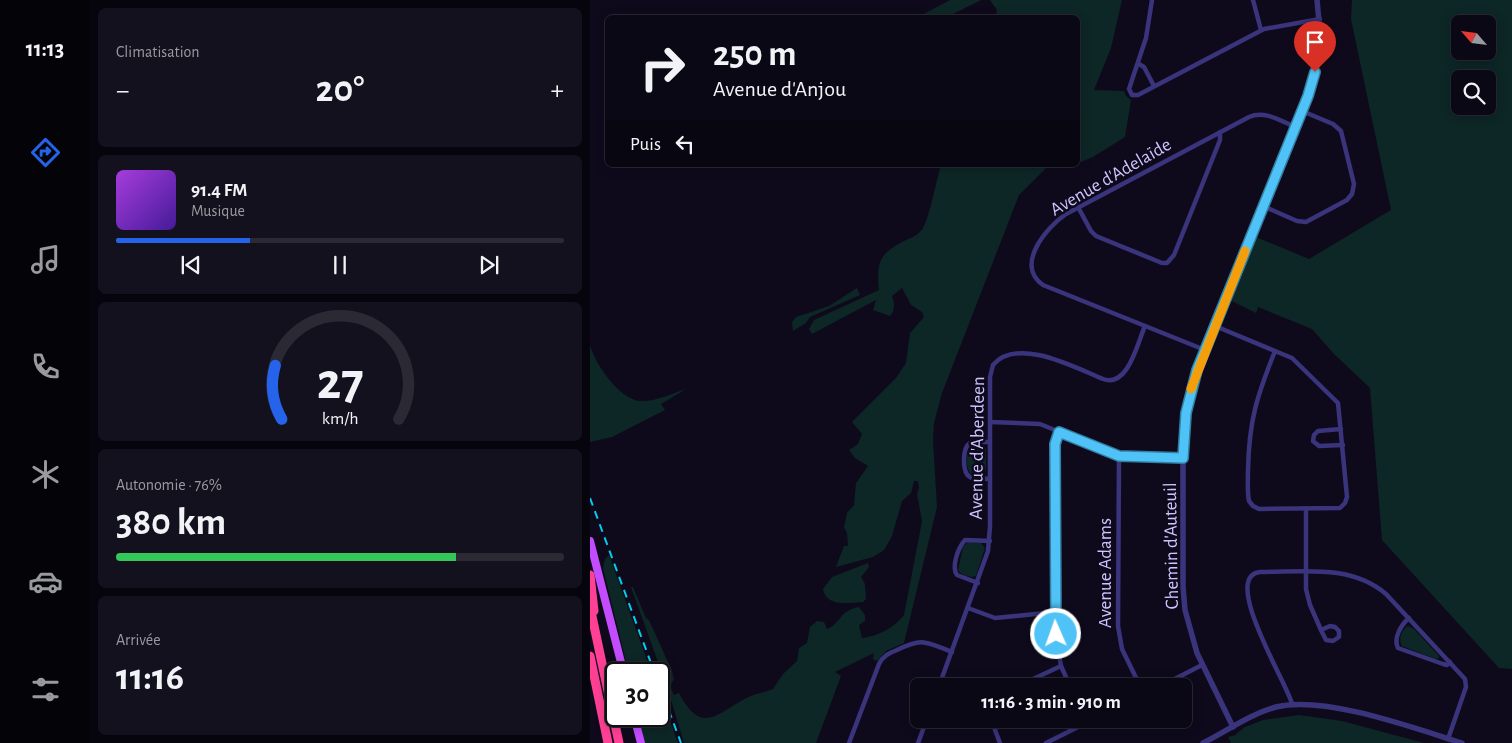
<!DOCTYPE html>
<html lang="fr">
<meta charset="utf-8">
<style>
body{margin:0;font-family:"Alegreya Sans",sans-serif;background:#13111e;color:#f1f3f6;height:100vh;display:flex;flex-direction:column;font-size:19px;white-space:nowrap}
*{box-sizing:border-box;margin:0}
p{font-size:16px;color:#999aa0}
.icon{flex:none;width:28px;height:28px;fill:none;stroke:currentColor;stroke-width:2;stroke-linecap:round;stroke-linejoin:round}
.map{position:relative;flex:1;overflow:hidden}
.details{display:flex;flex-direction:column;gap:8px;padding:8px;background:#06040c;width:500px}
.details>*{flex:none}
.top-card{position:absolute;left:15px;top:15px;width:475px;height:152px;border-radius:8px;box-shadow:0 2px 12px #0003,0 0 0 1px #2a2934;background:#0a0815;color:#f1f3f6;overflow:hidden}
.needle{width:32px;rotate:298deg}
.buttons{position:absolute;left:861px;top:15px;display:grid;gap:10px}
.buttons a{display:grid;place-items:center;width:45px;height:45px;border-radius:8px;background:#0a0815;box-shadow:0 2px 12px #0003,0 0 0 1px #2a2934;font-size:25px}
.speed{position:absolute;left:15px;top:662px;display:flex;gap:10px;font-size:25px;font-weight:700;text-align:center}
.speed>*{display:grid;place-content:center;width:65px;height:65px;border-radius:50%;background:#0a0815;box-shadow:0 2px 12px #0003,0 0 0 1px #2a2934;line-height:1}
.speed .limit{border:2px solid #111;border-radius:8px;background:#fff;color:#111}
.pin{position:absolute;display:grid;place-items:center;width:42px;height:42px;color:#fff;margin:-51px -21px;border-radius:50% 50% 50% 0;rotate:-45deg;box-shadow:0 0 5px #0007}
.pin .icon{rotate:45deg}
.me{position:absolute;width:55px;margin:-28px;rotate:358deg;stroke-linejoin:round;filter:drop-shadow(0 0 4px #0008)}
.turn{display:flex;align-items:center;gap:18px;height:105px;padding:0 25px;font-size:22px}
.turn .icon{width:65px;height:65px;stroke-width:2.5}
.turn b{display:block;font-size:35px;line-height:42px}
.then{display:flex;align-items:center;height:48px;padding:0 25px;background:#0003;gap:10px;font-size:19px}
.big{font-size:38px;font-weight:600;line-height:1.1}
.details .widget{flex:1;display:flex;flex-direction:column;justify-content:center;gap:8px;min-width:0;padding:0 18px;border-radius:8px;background:#13111e}
.details .dial{align-items:center;gap:0}
.dial svg{height:130px;overflow:visible;fill:none;stroke:#2a2934;stroke-width:7;stroke-linecap:round;text-anchor:middle}
.dial text{fill:#f1f3f6;stroke:none}
.song{display:flex;align-items:center;gap:15px}
.cover{width:60px;height:60px;border-radius:8px;background:linear-gradient(135deg,hsl(280 70% 55%),hsl(260 70% 35%))}
.played{height:5px;border-radius:2px;background:linear-gradient(90deg,#2563eb 30%,#2a2934 30%)}
.keys{display:flex;justify-content:space-around;direction:ltr}
.heat{display:flex;justify-content:space-between;align-items:center;font-size:28px;direction:ltr}
.charge{height:8px;border-radius:4px;background:linear-gradient(90deg,#34c759 76%,#2a2934 0)}
.trip{position:absolute;left:320px;top:678px;width:282px;height:50px;border-radius:8px;background:#0a0815;box-shadow:0 2px 12px #0003,0 0 0 1px #2a2934;font-weight:600;line-height:50px;text-align:center}
main{display:flex;flex:1;min-height:0}
.dock{display:flex;flex-direction:column;width:90px;justify-content:space-around;align-items:center;background:#040308;color:#999aa0}
.dock .icon{width:35px;height:35px}
.dock .current{color:#2563eb}
.dock b{font-size:22px;color:#f1f3f6}
.map>svg:first-child{display:block}
.green{fill:#0d2626;fill-rule:evenodd}
.lines{fill:none;stroke-linecap:round;stroke-linejoin:round}
.minor{stroke:#39347c;stroke-width:4.5}
.tertiary{stroke:#39347c;stroke-width:5.5}
.primary{stroke:#c34cff;stroke-width:8}
.motorway{stroke:#ff4095;stroke-width:9}
.rail{stroke:#00cff0;stroke-width:2;stroke-dasharray:8 6;stroke-linecap:butt}
.route-casing{stroke:#337fa1;stroke-width:12}
.route{stroke:#4fc3f7;stroke-width:9}
.slow{stroke:#f59e0b;stroke-width:9}
.labels{text-anchor:middle;stroke-width:5;stroke-linejoin:round;paint-order:stroke}
.street-label{font-size:19px;fill:#cec5ff;stroke:#0e0a1c}
</style>
<main>
<nav class="dock">
<b>11:13</b>
<svg class="icon current" aria-label="directions" viewBox="0 0 24 24"><path d="M12 3l9 9-9 9-9-9zM9 14v-3h6M13 9l2 2-2 2"/></svg>
<svg class="icon" aria-label="music" viewBox="0 0 24 24"><path d="M9 18V5l10-2v13"/><circle cx="6" cy="18" r="3"/><circle cx="16" cy="16" r="3"/></svg>
<svg class="icon" aria-label="phone" viewBox="0 0 24 24"><path d="M5 4h4l2 5-3 2q2 4 5 5l2-3 5 2v4C11 20 4 13 5 4z"/></svg>
<svg class="icon" aria-label="climate" viewBox="0 0 24 24"><path d="M12 3v18M4 7l16 10M4 17L20 7"/></svg>
<svg class="icon" aria-label="car" viewBox="0 0 24 24"><path d="M5 17H2v-5l4-1 3-4h7l3 4 3 1v5h-3M9 17h6M6 11h13"/><circle cx="7" cy="17" r="2"/><circle cx="17" cy="17" r="2"/></svg>
<svg class="icon" aria-label="filters" viewBox="0 0 24 24"><path d="M4 7h16M4 17h16"/><circle cx="9" cy="7" r="2"/><circle cx="15" cy="17" r="2"/></svg>
</nav>
<section class="details">
<div class="widget"><p>Climatisation</p>
<div class="heat"><a>−</a><b class="big">20°</b><a>+</a></div>
</div>
<div class="widget">
<div class="song"><i class="cover"></i><div><b>91.4 FM</b><p>Musique</p></div></div>
<div class="played"></div>
<div class="keys"><svg class="icon" aria-label="previous" viewBox="0 0 24 24"><path d="M18 5L8 12l10 7zM5 5v14"/></svg><svg class="icon" aria-label="pause" viewBox="0 0 24 24"><path d="M8 5v14M16 5v14"/></svg><svg class="icon" aria-label="next" viewBox="0 0 24 24"><path d="M6 5l10 7-10 7zM19 5v14"/></svg></div>
</div>
<div class="widget dial"><svg viewBox="0 0 100 80">
<path d="M14 69A42 42 0 1 1 86 69"/>
<path d="M14 69A42 42 0 0 1 10 36" stroke="#2563eb"/>
<text x="50" y="56" font-size="32" font-weight="700">27</text>
<text x="50" y="72" font-size="11">km/h</text>
</svg></div>
<div class="widget"><p>Autonomie · 76%</p><b class="big">380 km</b><div class="charge"></div></div>
<div class="widget"><p>Arrivée</p><b class="big">11:16</b></div>
</section>
<div class="map">
<svg width="922" height="743" viewBox="0 0 922 743">
<rect width="100%" height="100%" fill="#0e0a1c"/>
<g class="green">
<path d="M360,0H391L357,17H328Z"/>
<path d="M400,0H532L521,48L504,90L534,91L536,96L541,100L535,137L503,157L488,163V18L405,17L407,10Z"/>
<path d="M762,0H922V669L909,668L792,540L780,388L744,354L722,329L668,307L666,313L640,300L666,237L719,259L801,210L761,19ZM870,24H898V51H870ZM870,79H898V106H870Z"/>
<path d="M351,165H459L429,195L352,393L344,423L343,440L347,507L314,643L296,651L287,661L283,659L284,653L245,672L251,676L226,743H94L78,690L41,587H43L56,618L59,620L82,671L84,679L80,686L84,695L89,693C113,739 129,710 161,696C168,693 176,692 183,689L193,674L207,661L209,648L217,643L220,627L227,621L234,622L237,629C253,622 248,611 269,607L275,615V621L269,625L272,638C288,636 304,628 314,615L332,521L327,494L329,488L328,481H324L321,493L312,501L302,536L294,550L283,557L246,567L254,546H258L257,533L254,527L257,513L264,505L266,483L278,466L265,458L259,450L268,444L272,434L262,422L306,378L316,363L320,333L334,317L332,312L321,305L312,288L302,296C305,304 305,310 300,316L283,310L286,300L222,334L219,329L224,320L289,290C286,260 290,253 318,239C324,237 329,234 333,228C340,216 346,181 351,165Z"/>
<path d="M267,288L270,295L220,317L216,323L203,331L202,322L206,317L239,306Z"/>
<path d="M0,345C5,364 29,399 50,401C65,402 83,393 96,389L71,404L75,410L22,437L0,442Z"/>
<path d="M382,445H391L396,449V469L392,475H382C375,469 375,452 382,445Z"/>
<path d="M378,542L391,543L395,548L386,576C380,578 371,575 368,570L373,547Z"/>
<path d="M19,555L62,674H39L13,568L15,559Z"/>
<path d="M278,563L279,567L271,577L275,584L276,599L273,602C259,603 236,607 233,589L242,577Z"/>
<path d="M818,626L824,629L849,656V658L846,659L812,646C808,640 811,630 818,626Z"/>
<path d="M69,691L88,743H55L49,716H69Z"/>
<path d="M709,715L752,721L834,743H641L638,737L646,735V734L655,727L673,720Z"/>
</g>
<g class="lines">
<g class="minor">
<path d="M562,0L556,38L539,89L542,95H548L674,29L730,19"/>
<path d="M663,0L671,30"/>
<path d="M549,64L554,67L564,86"/>
<path d="M673,206L707,221L716,222L757,200L762,194L764,184L751,131L743,124L712,111"/>
<path d="M488,207L501,231L506,236L572,263H577L584,255L630,140V132"/>
<path d="M625,326L685,351"/>
<path d="M615,350L453,285C424,265 457,227 476,214L659,117C675,110 691,121 705,127"/>
<path d="M685,351L702,358L748,403L757,497L755,503L750,508L669,509L663,506L659,501C657,491 658,480 658,470C659,420 667,396 685,351Z"/>
<path d="M400,422L450,424L529,456L593,458"/>
<path d="M751,429L728,431L724,435L723,441L729,446L753,445"/>
<path d="M469,432L465,444L466,639L471,666L480,686"/>
<path d="M529,456L528,626L532,649L550,686"/>
<path d="M400,479C394,478 385,480 380,477C372,473 372,448 380,443C385,441 394,442 400,442"/>
<path d="M716,509V589L720,605L731,630"/>
<path d="M388,583L367,575C361,567 368,548 375,540L400,541"/>
<path d="M378,608L405,618L465,612"/>
<path d="M819,618C811,625 803,638 808,648L853,664L857,665L860,662"/>
<path d="M740,626L745,627L749,631V637L743,641L736,640L731,630Z"/>
<path d="M349,686L398,551L400,526V377L403,365C427,336 486,368 513,379C538,388 547,344 555,326"/>
<path d="M428,686L471,666"/>
<path d="M571,686L612,665"/>
<path d="M702,704C698,685 630,576 670,572C713,572 761,564 796,594L875,679L876,687L858,739"/>
<path d="M406,719L405,730L410,743"/>
<path d="M259,743L289,664C293,656 299,653 307,650C333,637 336,642 362,652"/>
<path d="M328,743L337,719"/>
<path d="M456,743L490,726L494,719"/>
</g>
<g class="tertiary">
<path d="M643,727L607,653L595,610L593,587V458L595,420L607,371L720,91L731,43L727,0"/>
<path d="M613,743C637,731 660,714 686,707C734,695 824,728 872,743"/>
</g>
<g class="primary">
<path d="M0,541L34,674"/>
<path d="M44,716L51,743"/>
</g>
<g class="motorway">
<path d="M0,575L4,611"/>
<path d="M0,607L29,743"/>
<path d="M0,656L18,743"/>
</g>
<g class="rail">
<path d="M0,498L65,674"/>
<path d="M69,684L91,743"/>
</g>
</g>
<g class="lines">
<g class="route-casing">
<path id="route" d="M466,634L465,444L469,432L529,456L593,458L596,413L607,370L718,96L725,72"/>
</g>
<use href="#route" class="route"/>
<path class="slow" d="M601,389L655,251"/>
</g>
<g class="labels">
<g class="street-label">
<text transform="translate(520 176) rotate(-30)" y="7">Avenue d'Adelaïde</text>
<text transform="translate(386 448) rotate(-89)" y="7">Avenue d'Aberdeen</text>
<text transform="translate(580 546) rotate(-91)" y="7">Chemin d'Auteuil</text>
<text transform="translate(514 573) rotate(-90)" y="7">Avenue Adams</text>
</g>
</g>
</svg>
<div class="buttons">
<a><svg class="needle" viewBox="-14 -14 28 28"><path d="M0-13l5 13h-10z" fill="#e53935"/><path d="M0 13l5-13h-10z" fill="#999aa0"/></svg></a>
<a><svg class="icon" aria-label="search" viewBox="0 0 24 24"><circle cx="10" cy="10" r="6"/><path d="M15 15l6 6"/></svg></a>
</div>
<div class="speed"><div class="limit">30</div></div>
<div class="pin" style="left:725px;top:72px;background:#d93025"><svg class="icon" aria-label="arrive" viewBox="0 0 24 24"><path d="M6 21V4h12l-3 4 3 4H6"/></svg></div>
<svg class="me" style="left:466px;top:634px" viewBox="-20 -20 40 40"><circle r="17" fill="#4fc3f7" stroke="#fff" stroke-width="3"/><path d="M0-11L8 9 0 5-8 9z" fill="#fff"/></svg>
<div class="trip">11:16 · 3 min · 910 m</div>
<div class="top-card">
<div class="turn"><svg class="icon" aria-label="right" viewBox="0 0 24 24"><path d="M7 20v-9h11M14 6l5 5-5 5"/></svg><div><b>250 m</b>Avenue d'Anjou</div></div>
<div class="then">Puis<svg class="icon" aria-label="left" viewBox="0 0 24 24"><path d="M17 20v-9H6M10 6l-5 5 5 5"/></svg></div>
</div>
</div>
</main>
